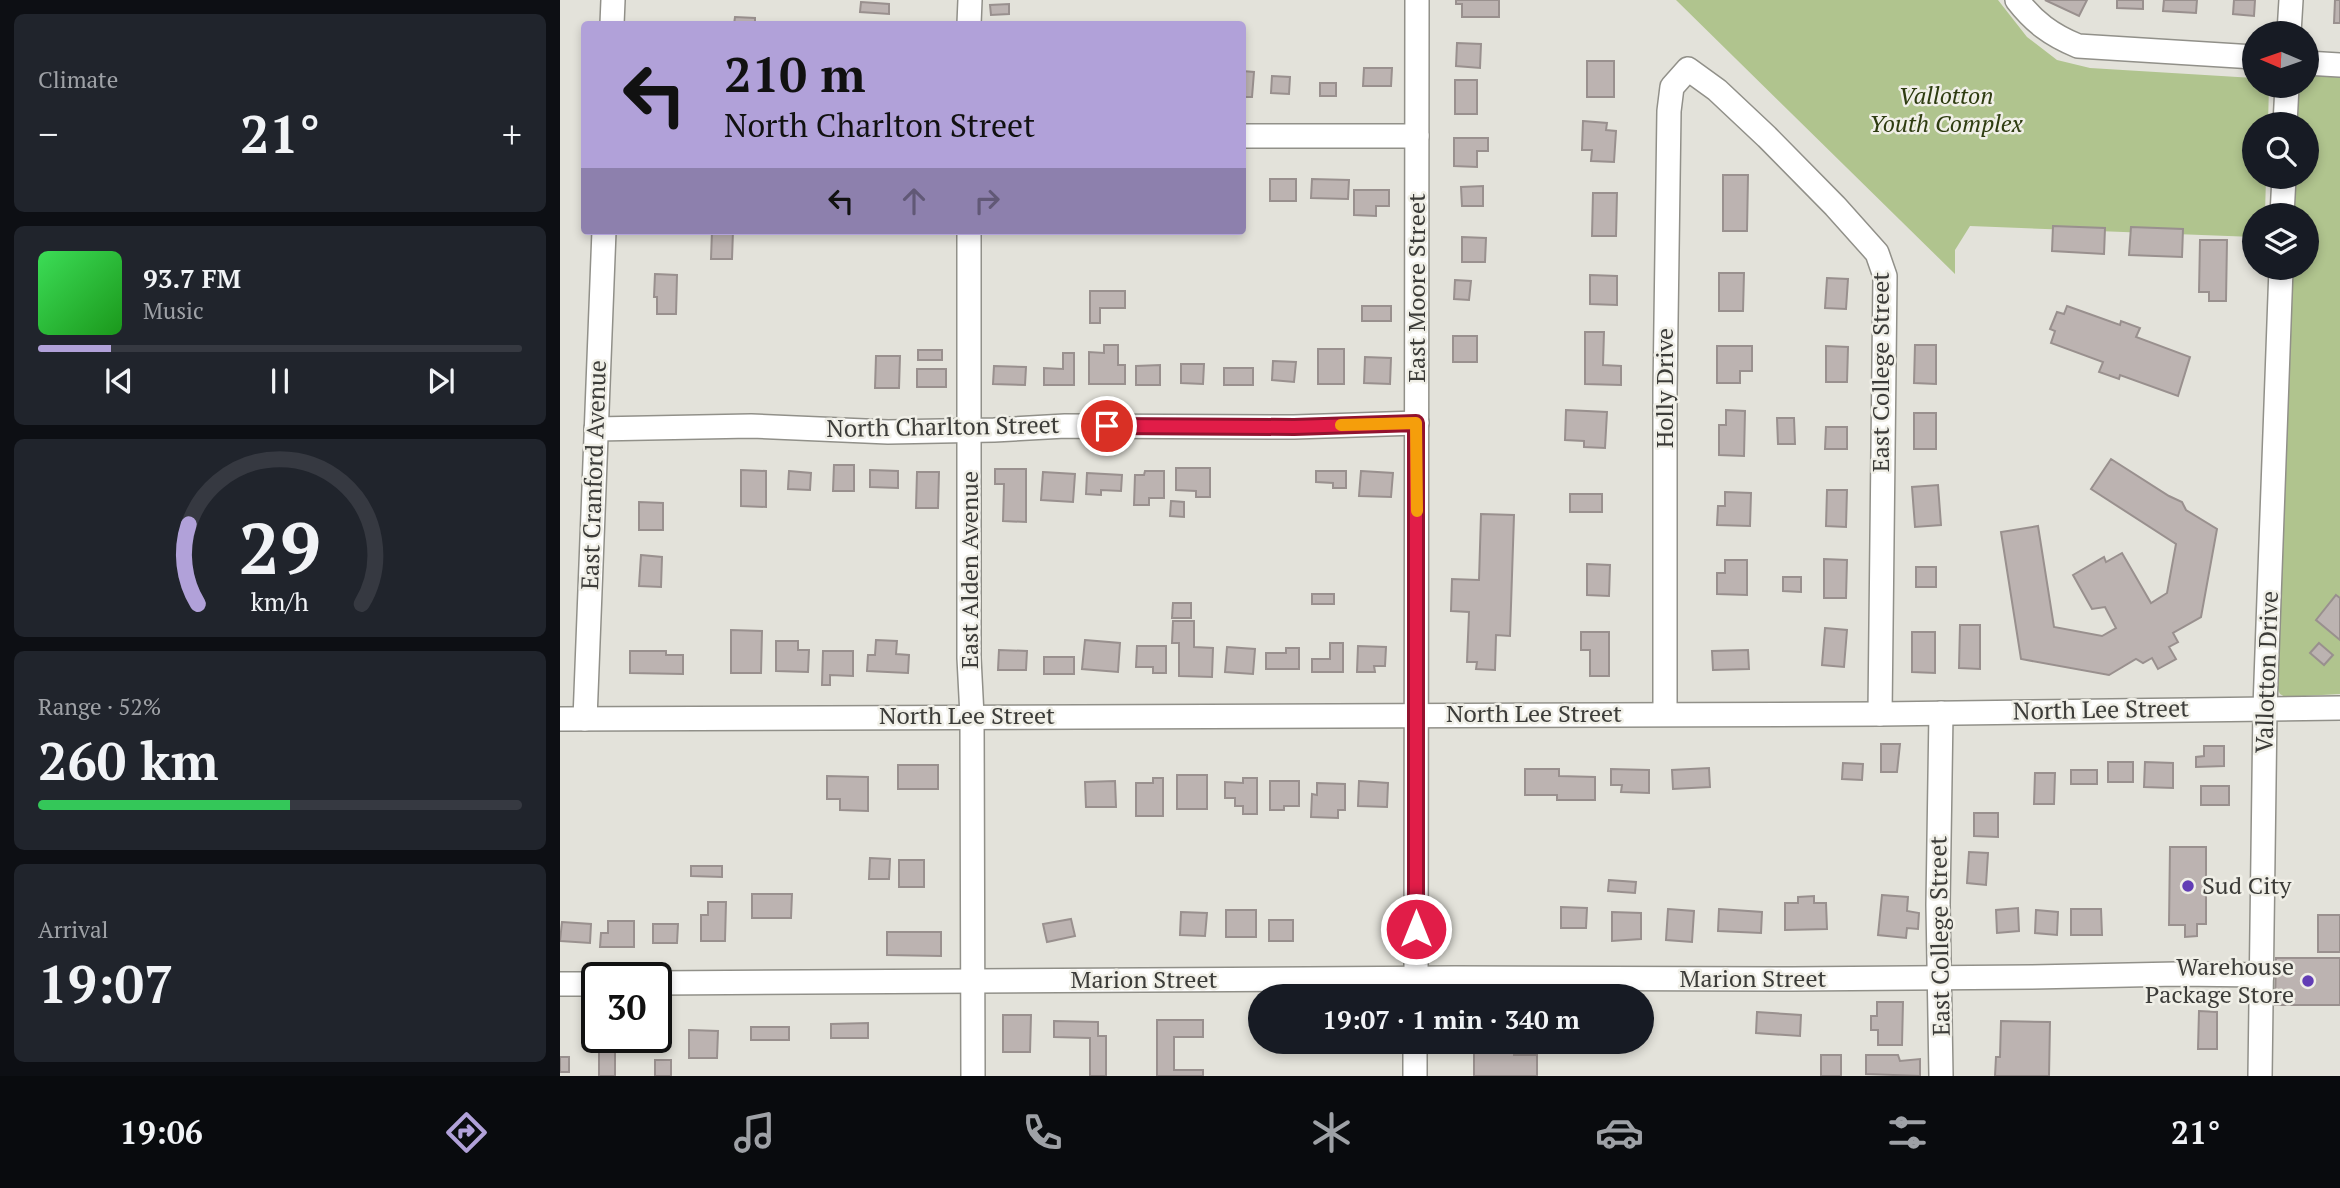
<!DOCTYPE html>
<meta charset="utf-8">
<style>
body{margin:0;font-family:"PT Serif",serif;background:#20242c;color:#f1f3f6;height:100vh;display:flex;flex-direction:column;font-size:26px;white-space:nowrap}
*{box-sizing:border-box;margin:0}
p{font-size:23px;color:#9ea1a6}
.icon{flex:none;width:38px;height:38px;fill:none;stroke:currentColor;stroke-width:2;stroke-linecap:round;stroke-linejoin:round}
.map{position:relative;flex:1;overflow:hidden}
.panel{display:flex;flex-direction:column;gap:14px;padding:14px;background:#0d0f14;width:560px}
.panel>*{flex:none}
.banner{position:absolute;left:21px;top:21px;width:665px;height:214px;border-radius:7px;box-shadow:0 4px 10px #0003;background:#b1a1d9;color:#111;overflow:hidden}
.needle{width:46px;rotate:272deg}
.tools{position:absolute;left:1682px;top:21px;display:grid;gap:14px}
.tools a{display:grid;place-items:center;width:77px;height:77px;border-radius:50%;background:#171b24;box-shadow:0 4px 10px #0003;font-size:35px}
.speed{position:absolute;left:21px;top:962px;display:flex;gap:14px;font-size:35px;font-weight:700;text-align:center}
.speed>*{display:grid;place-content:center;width:91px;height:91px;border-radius:50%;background:#171b24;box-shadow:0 4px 10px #0003;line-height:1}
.speed .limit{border:4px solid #111;border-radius:10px;background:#fff;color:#111}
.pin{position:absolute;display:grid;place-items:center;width:60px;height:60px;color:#fff;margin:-30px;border:4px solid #fff;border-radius:50%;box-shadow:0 2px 7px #0007}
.me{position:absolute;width:77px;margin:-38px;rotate:0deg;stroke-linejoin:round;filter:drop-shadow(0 0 5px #0008)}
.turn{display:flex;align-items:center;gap:24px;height:147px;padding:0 28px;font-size:32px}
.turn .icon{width:91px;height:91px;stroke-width:2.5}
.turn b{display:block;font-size:49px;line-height:60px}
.lanes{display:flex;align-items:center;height:66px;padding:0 28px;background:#0003;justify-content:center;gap:35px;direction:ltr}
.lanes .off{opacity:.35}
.big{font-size:52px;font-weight:600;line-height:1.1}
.panel .tile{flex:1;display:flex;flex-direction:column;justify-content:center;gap:10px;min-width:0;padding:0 24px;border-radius:10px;background:#20242c}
.panel .dial{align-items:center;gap:0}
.dial svg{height:182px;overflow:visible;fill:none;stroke:#363941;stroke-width:7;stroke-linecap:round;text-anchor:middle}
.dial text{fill:#f1f3f6;stroke:none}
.song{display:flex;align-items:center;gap:21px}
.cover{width:84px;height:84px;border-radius:10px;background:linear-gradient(135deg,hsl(130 70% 55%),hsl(120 70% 35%))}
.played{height:7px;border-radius:4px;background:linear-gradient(90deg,#b1a1d9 15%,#363941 15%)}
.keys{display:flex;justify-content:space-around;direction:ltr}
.heat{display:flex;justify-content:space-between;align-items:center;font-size:38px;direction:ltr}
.charge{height:10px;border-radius:5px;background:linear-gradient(90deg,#34c759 52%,#363941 0)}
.trip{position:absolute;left:688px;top:984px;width:406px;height:70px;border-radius:35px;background:#171b24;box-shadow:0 4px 10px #0003;font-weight:600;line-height:70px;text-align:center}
.menu{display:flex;height:112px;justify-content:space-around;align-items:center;background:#090b0e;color:#9ea1a6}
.menu .icon{width:49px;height:49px}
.menu .on{color:#b1a1d9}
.menu b{font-size:32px;color:#f1f3f6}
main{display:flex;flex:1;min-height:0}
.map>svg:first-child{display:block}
.green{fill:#b0c48e}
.building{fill:#bcb3b1;stroke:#99908e;stroke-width:2}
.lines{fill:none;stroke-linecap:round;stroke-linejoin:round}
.minor-casing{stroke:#919089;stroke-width:26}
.minor{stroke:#fff;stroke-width:23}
.route-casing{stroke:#92132f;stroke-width:18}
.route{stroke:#e11d48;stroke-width:12}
.slow{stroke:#f59e0b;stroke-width:12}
.poi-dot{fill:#623db5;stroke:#f0efe7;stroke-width:2.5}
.labels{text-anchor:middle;stroke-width:5;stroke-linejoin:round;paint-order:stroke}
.park-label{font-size:24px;font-style:italic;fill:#2e3c10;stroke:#f0efe7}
.street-label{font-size:24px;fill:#3c3c39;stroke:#f0efe7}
.poi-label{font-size:24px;fill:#3c3c39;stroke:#f0efe7;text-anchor:start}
</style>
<main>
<section class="panel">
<div class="tile"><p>Climate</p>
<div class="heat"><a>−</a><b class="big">21°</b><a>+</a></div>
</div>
<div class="tile">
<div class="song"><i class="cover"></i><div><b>93.7 FM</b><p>Music</p></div></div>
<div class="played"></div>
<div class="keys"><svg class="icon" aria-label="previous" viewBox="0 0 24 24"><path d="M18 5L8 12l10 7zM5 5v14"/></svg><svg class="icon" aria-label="pause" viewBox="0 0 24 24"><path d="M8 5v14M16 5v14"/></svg><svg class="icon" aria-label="next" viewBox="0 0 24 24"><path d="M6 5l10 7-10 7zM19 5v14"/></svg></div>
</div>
<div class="tile dial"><svg viewBox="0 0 100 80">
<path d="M14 69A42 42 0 1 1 86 69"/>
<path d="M14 69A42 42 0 0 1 10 34" stroke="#b1a1d9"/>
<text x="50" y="56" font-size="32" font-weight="700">29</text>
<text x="50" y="72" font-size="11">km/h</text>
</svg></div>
<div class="tile"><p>Range · 52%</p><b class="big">260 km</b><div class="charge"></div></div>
<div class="tile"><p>Arrival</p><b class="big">19:07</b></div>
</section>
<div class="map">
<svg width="1780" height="1076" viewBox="0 0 1780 1076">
<rect width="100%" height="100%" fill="#e3e2da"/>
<g class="green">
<path d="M1116,0H1438L1467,37L1497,60L1530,68L1694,78V86H1709L1708,124H1694V177H1706L1705,215H1694V237L1410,226L1395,250V274Z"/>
<path d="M1754,74L1780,75V694L1725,697L1720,694L1716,686L1729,268H1746V215H1731L1732,177H1746V124H1734L1735,94L1738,86H1746L1747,75Z"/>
</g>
<g class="building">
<path d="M896,0H939V17H902V4H896Z"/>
<path d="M1485,0H1527L1519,16Z"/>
<path d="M1557,0H1583V9L1557,8Z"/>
<path d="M1604,0H1637L1636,13L1603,11Z"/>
<path d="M1674,0H1695L1694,16L1673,14Z"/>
<path d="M1775,0H1780V23H1774Z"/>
<path d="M301,2L329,4V14L300,12Z"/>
<path d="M449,4V14L431,15L430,5Z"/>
<path d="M175,17L195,18V24H174Z"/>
<path d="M897,43L921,44L920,68L896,66Z"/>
<rect x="1027" y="61" width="27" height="36"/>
<path d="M804,68H832L831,86H803Z"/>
<path d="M682,71L694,72L692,97H682Z"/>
<path d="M712,76L730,77L729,94L711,93Z"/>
<rect x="895" y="80" width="22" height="34"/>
<rect x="760" y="83" width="16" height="13"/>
<path d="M1023,121L1047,123L1046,130L1056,131L1054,162L1031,161L1032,150H1022Z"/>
<path d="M894,138H928V151H917V167L894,166Z"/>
<path d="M1163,175H1188L1187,231H1163Z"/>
<rect x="710" y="179" width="26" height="22"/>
<path d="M752,179L789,180L788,199L751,198Z"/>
<path d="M923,186V206H902L901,187Z"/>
<path d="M794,190H829V206H816V216L794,215Z"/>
<path d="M1033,193H1057L1056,236H1032Z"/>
<path d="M1493,226L1545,228L1544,254L1492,251Z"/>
<path d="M1571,227L1623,229L1622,257L1569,255Z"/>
<path d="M152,231H173L172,259H151Z"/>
<path d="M902,237L926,238L925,262H902Z"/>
<path d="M1640,240H1667L1666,301H1649V292H1639Z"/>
<path d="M1159,273H1184L1183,311H1159Z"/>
<path d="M95,274L117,275L116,314H97V297H94Z"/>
<path d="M1030,275L1057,276V305L1030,304Z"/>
<path d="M1267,278L1288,279L1286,309L1265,308Z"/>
<path d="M895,280L911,281L909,300L894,299Z"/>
<path d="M530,291H565V308H540V323H530Z"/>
<rect x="802" y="306" width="29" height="15"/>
<path d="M1507,306L1560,325L1561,321L1580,328L1576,337L1630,357L1618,396L1560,375L1559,379L1539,372L1543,362L1491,343L1495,331L1490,329L1497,312L1504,314Z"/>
<path d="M1025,332H1044L1043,365L1061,366V385L1025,384Z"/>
<rect x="893" y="336" width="24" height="26"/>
<path d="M544,345H558V365H565V384H529V352L544,353Z"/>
<path d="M1355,345H1376V384L1354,383Z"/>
<path d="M1157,346H1192V371H1180V383H1157Z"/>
<path d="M1266,346L1288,347L1287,382H1266Z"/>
<rect x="758" y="349" width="26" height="35"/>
<rect x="358" y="350" width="24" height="10"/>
<path d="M503,353H514V385H484V368L503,369Z"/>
<path d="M316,356H340L339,388H315Z"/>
<path d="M805,357L831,358L830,384L804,383Z"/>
<path d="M713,361L736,362L734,382L712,380Z"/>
<path d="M621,364H644L643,384L621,383Z"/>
<path d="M600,365V385H576V366Z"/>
<path d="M434,366L466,367L465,385L433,384Z"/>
<rect x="664" y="368" width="29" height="17"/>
<rect x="357" y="369" width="29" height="18"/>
<path d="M1006,410L1047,412L1045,448L1024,447V441L1005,440Z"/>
<path d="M1166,410L1185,411L1184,456L1159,455V425H1166Z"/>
<rect x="1354" y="413" width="22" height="36"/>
<path d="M1217,418H1234L1235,444H1218Z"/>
<path d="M1266,427H1287V449H1265Z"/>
<path d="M1551,459L1609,496L1622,502L1626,510L1657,529L1641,617L1613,633L1618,642L1609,647L1616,659L1598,669L1592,658L1583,663L1576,659L1549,675L1461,659L1441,532L1478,526L1494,627L1542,636L1556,628L1545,607L1532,609L1513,575L1544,557L1546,562L1562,553L1591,603L1607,593L1616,544L1531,489Z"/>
<path d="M274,465H294V491H273Z"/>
<path d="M616,468H650V497H636V491L616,490Z"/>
<path d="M435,469H466V522L443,521L444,484H435Z"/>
<path d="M181,470L206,471V507L181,506Z"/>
<path d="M310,470L338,471V488L310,487Z"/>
<path d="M229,471L251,473L250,490L228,489Z"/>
<path d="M585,471H604V498H589V505H574L575,475H584Z"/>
<path d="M756,471H786V488H773V483L756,482Z"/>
<path d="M801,471L833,473L831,497L799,496Z"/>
<path d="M357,472H379L378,508H356Z"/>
<path d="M483,472L515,474L513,502L481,500Z"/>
<path d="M527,473L562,475L561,491L541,490V495L526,494Z"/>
<path d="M1378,485L1381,525L1355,527L1352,487Z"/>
<path d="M1267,490H1287L1286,527L1266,526Z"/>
<path d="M1165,492L1191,493L1190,526L1157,525L1158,506H1165Z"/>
<rect x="1010" y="494" width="32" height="18"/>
<path d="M611,501L624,502V517L610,516Z"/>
<path d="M79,502L103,503V530H79Z"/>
<path d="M921,514L954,515L950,636L936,635L935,670L916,669L917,662H907L909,612L891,611L892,579L919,580Z"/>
<path d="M81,555L102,557L101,587L79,586Z"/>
<path d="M1264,559L1287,560L1286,598H1264Z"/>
<path d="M1165,560H1187V595L1157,594V573H1165Z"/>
<path d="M1027,564L1050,565L1049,596L1027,595Z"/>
<rect x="1356" y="567" width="20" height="20"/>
<path d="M1223,577H1241V592L1223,591Z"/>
<rect x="752" y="594" width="22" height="10"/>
<path d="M1776,595L1780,598V640L1756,620Z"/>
<path d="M613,603H631V618H612Z"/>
<path d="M613,621H634V647L653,648L652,677L619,676V643H612Z"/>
<path d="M1400,625H1420V669L1399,668Z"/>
<path d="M1265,628L1287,630L1284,667L1262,665Z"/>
<path d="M171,630L202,631L201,673H171Z"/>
<path d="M1021,632H1049V676H1030V650H1021Z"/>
<path d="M1352,632H1375V673L1352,672Z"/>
<path d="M316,640L337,641L336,654L349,655L348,673L307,671L308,655H315Z"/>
<path d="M525,640L560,643L558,672L522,669Z"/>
<path d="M216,641H238V650H249L248,672L216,671Z"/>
<path d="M770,643H783V672H752V659H770Z"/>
<path d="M1759,643L1773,655L1764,665L1750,653Z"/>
<path d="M577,646H606V673H593V667H576Z"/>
<path d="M798,646L826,647L825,666H814L815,672H797Z"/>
<path d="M667,647L695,649L693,674L665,672Z"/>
<path d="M726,648H739V669H706V653H726Z"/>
<path d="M439,650L467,651L466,670H438Z"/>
<path d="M1188,650L1189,669L1153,670L1152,651Z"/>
<path d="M70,651H106V655H123V674L70,673Z"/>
<path d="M263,651H293V676L270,675V685H262Z"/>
<rect x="484" y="657" width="30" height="17"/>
<path d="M1321,744H1340L1337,772H1321Z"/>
<path d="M1644,746H1664V766L1636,767V757L1644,756Z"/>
<rect x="1548" y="762" width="25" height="20"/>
<path d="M1585,762L1613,763V788L1584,787Z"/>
<path d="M1283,763L1303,764L1302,780L1282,779Z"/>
<rect x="338" y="765" width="40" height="24"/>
<path d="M1149,768L1150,787L1113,789L1112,770Z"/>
<path d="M965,769H999V776L1035,777V800H997V795H965Z"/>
<path d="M1051,769L1089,770V793L1061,792L1062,785H1051Z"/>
<rect x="1511" y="770" width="26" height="14"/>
<path d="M1475,773H1495L1494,804H1474Z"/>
<rect x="617" y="775" width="30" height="34"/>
<path d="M267,776L308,777V811L280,810V799H267Z"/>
<path d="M593,778H603V816H576V783H593Z"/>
<path d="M683,778H697V814H683V806H675V798H665V782L683,783Z"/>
<path d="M555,781L556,807H526L525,782Z"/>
<path d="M710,781H739V806H724V810H710Z"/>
<path d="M799,781L828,783L827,807L798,806Z"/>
<path d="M757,783L785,784V810H778V818L751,817L752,794L757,795Z"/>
<rect x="1641" y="786" width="28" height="19"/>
<path d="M1414,813H1438V837L1414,836Z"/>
<path d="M1610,847H1646V924H1637V936L1625,937V925H1609Z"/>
<path d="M1409,852L1428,853L1426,885L1407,883Z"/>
<path d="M310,858L330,859L329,879H309Z"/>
<rect x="339" y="860" width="25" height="27"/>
<path d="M131,866H162V877L131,876Z"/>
<path d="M1049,880L1076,882L1075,893L1048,891Z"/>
<path d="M192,894H232L231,918H192Z"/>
<path d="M1322,895L1348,897L1347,911L1359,913L1358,929L1347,928L1346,938L1318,935Z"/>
<path d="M1254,896V903H1266L1267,929L1225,930V903H1238V897Z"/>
<path d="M148,902H166L165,941H141V915H148Z"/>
<path d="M1001,907L1027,908L1026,928H1001Z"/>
<path d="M1458,908L1459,931L1437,933L1436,910Z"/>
<path d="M1108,909L1134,911L1132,942L1106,940Z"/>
<path d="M1159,909L1202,912L1201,933L1158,931Z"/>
<path d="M1511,909H1541L1542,935H1511Z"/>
<rect x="666" y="910" width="30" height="27"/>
<path d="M1476,910L1498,912L1497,935L1475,933Z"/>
<path d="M621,912L647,913L645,936L620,935Z"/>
<path d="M1052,912L1081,913V939L1052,941Z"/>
<rect x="1758" y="915" width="22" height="37"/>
<path d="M511,919L515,936L487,942L483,924Z"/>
<rect x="709" y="920" width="24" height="21"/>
<path d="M48,921H74V947H40L41,933H48Z"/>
<path d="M2,922L31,924L30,943L0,941Z"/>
<path d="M93,924H118L117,943H93Z"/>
<path d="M327,932H381V956L327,955Z"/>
<path d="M1716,958H1780V1005H1715Z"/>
<path d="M1317,1002H1343L1342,1045H1318V1030H1311V1016H1317Z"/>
<path d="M1639,1011L1657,1012V1049H1638Z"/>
<path d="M1197,1012L1241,1015L1240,1036L1196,1033Z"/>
<path d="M443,1015H471L470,1052H443Z"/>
<path d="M597,1020H643V1037H614V1070H643V1076H597Z"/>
<path d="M494,1021L538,1022V1036H546V1076H530V1038L494,1037Z"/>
<path d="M1441,1021L1490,1022L1489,1076H1435L1436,1057H1440Z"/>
<path d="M308,1023V1038H271V1024Z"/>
<path d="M97,1025V1047H55V1076H39V1038H96Z"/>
<rect x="191" y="1027" width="38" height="13"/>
<path d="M129,1030L158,1031L157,1058H129Z"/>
<rect x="767" y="1041" width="41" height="7"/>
<path d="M914,1041H954V1055H977V1076H914Z"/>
<rect x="1261" y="1055" width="20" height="21"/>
<path d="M1306,1055H1338L1340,1061L1360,1059V1076L1306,1074Z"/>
<rect x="0" y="1057" width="9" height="15"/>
<rect x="95" y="1060" width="16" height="16"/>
</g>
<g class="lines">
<g class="minor-casing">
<g id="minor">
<path d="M1457,0C1474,22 1491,35 1518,46L1694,57"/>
<path d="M52,24L53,0"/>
<path d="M409,24L410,0"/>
<path d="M1729,33L1731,0"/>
<path d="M1746,63L1780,65"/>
<path d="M1725,124L1727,86"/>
<path d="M682,136H857"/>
<path d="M1722,215L1724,177"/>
<path d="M409,231V658L412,716L413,1076"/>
<path d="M36,429L191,426L328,432L434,430L505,426L734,427L857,423"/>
<path d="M1381,713L1378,905L1381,1076"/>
<path d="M1105,714V391L1109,111L1112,87L1128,69L1157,90L1207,137L1275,206L1317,253L1325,276L1320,714"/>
<path d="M0,719L1320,714L1780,708"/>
<path d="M25,719L44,231"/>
<path d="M96,983L895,978L1232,979L1471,977L1617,974L1702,975"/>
<path d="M0,984H37"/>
<path d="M856,996L857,0"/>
<path d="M855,1076V1041"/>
<path d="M1700,1076L1705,708L1721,268"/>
</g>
</g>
<use href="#minor" class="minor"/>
</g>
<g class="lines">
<g class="route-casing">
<path id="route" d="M547,426L734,427L856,423V929"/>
</g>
<use href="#route" class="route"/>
<path class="slow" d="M781,425L856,423L857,511"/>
</g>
<g class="poi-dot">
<circle cx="1628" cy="886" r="7"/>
<circle cx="1748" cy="981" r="7"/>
</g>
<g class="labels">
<g class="park-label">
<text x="1386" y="104">Vallotton<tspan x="1386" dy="28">Youth Complex</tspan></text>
</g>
<g class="street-label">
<text transform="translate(857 288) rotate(-90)" y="8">East Moore Street</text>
<text transform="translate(1321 372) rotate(-90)" y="8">East College Street</text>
<text transform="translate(1105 388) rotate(-90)" y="8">Holly Drive</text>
<text transform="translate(383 427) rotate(-1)" y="8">North Charlton Street</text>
<text transform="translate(34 475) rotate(-88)" y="8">East Cranford Avenue</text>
<text transform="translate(410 570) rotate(-90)" y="8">East Alden Avenue</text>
<text transform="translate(1707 672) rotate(-88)" y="8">Vallotton Drive</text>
<text transform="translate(1541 710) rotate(-1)" y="8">North Lee Street</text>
<text x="974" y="722">North Lee Street</text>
<text x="407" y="724">North Lee Street</text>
<text transform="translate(1380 936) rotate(-91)" y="8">East College Street</text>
<text x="1193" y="987">Marion Street</text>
<text x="584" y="988">Marion Street</text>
</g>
<g class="poi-label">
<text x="1642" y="894">Sud City</text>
<text x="1734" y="975" text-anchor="end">Warehouse<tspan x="1734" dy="28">Package Store</tspan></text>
</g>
</g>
</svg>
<div class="tools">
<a><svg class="needle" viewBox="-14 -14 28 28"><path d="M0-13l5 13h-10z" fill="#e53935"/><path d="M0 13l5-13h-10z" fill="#9ea1a6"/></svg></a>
<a><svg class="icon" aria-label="search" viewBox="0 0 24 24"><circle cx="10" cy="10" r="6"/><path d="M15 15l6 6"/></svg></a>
<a><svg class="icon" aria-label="layers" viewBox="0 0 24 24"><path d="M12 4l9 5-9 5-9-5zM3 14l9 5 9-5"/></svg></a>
</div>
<div class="speed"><div class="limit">30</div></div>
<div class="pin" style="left:547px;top:426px;background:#d93025"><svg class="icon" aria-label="arrive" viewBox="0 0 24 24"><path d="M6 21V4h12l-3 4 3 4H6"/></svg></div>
<svg class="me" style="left:856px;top:929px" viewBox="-20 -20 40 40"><circle r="17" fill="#e11d48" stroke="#fff" stroke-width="3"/><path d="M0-11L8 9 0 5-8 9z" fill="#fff"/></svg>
<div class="trip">19:07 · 1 min · 340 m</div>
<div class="banner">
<div class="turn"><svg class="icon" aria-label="left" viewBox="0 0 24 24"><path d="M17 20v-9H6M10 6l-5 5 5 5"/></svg><div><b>210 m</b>North Charlton Street</div></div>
<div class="lanes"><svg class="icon" aria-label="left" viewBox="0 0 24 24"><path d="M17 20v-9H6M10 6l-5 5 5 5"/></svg><svg class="icon off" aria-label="ahead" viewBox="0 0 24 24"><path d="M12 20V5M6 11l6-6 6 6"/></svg><svg class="icon off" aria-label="right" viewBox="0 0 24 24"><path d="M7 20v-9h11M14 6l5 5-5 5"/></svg></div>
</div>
</div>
</main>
<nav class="menu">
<b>19:06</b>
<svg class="icon on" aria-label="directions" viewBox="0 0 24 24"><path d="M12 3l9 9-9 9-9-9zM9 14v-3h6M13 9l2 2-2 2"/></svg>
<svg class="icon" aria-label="music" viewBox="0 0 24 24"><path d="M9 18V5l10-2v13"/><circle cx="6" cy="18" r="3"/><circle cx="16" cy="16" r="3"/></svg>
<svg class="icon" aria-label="phone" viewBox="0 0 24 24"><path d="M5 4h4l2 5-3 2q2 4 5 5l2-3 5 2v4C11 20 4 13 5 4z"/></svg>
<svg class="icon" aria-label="climate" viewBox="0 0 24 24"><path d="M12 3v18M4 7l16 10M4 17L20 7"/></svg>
<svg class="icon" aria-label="car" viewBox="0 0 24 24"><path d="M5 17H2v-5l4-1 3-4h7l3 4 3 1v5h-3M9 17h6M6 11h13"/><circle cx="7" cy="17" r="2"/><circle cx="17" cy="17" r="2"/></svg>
<svg class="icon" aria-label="filters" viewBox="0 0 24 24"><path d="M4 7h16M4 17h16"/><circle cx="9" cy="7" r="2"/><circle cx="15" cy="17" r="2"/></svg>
<b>21°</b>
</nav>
